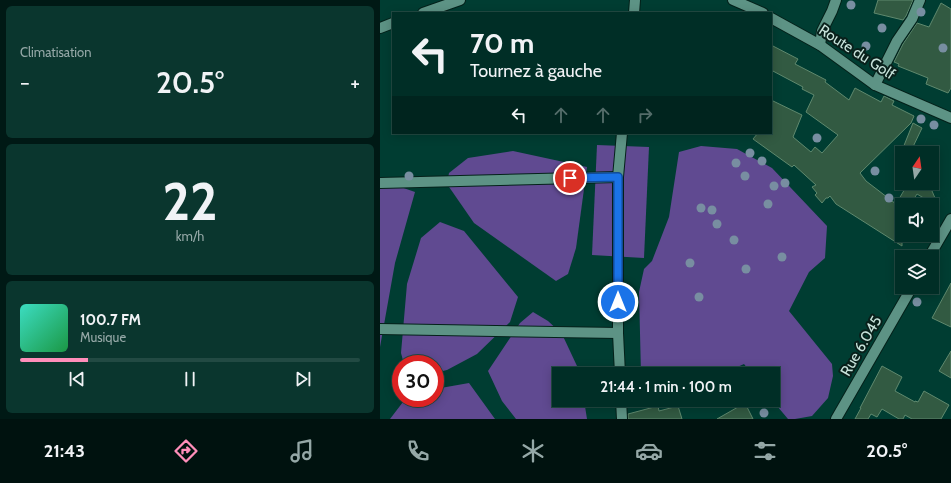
<!DOCTYPE html>
<html lang="fr">
<meta charset="utf-8">
<style>
body{margin:0;font-family:Cabin,sans-serif;background:#0a362e;color:#f1f3f6;height:100vh;display:flex;flex-direction:column;font-size:15px;white-space:nowrap}
*{box-sizing:border-box;margin:0}
p{font-size:13px;color:#95a8a7}
.icon{flex:none;width:22px;height:22px;fill:none;stroke:currentColor;stroke-width:2;stroke-linecap:round;stroke-linejoin:round}
.map{position:relative;flex:1;overflow:hidden}
.drawer{display:flex;flex-direction:column;gap:6px;padding:6px;background:#001915;width:380px}
.drawer>*{flex:none}
.guide{position:absolute;left:12px;top:12px;width:380px;height:122px;border-radius:0px;box-shadow:0 2px 10px #0003,0 0 0 1px #224a43;background:#002e26;color:#f1f3f6;overflow:hidden}
.needle{width:26px;rotate:13deg}
.controls{position:absolute;left:515px;top:146px;display:grid;gap:8px}
.controls a{display:grid;place-items:center;width:44px;height:44px;border-radius:0px;background:#002e26;box-shadow:0 2px 10px #0003,0 0 0 1px #224a43;font-size:20px}
.speed{position:absolute;left:12px;top:355px;display:flex;gap:8px;font-size:20px;font-weight:700;text-align:center}
.speed>*{display:grid;place-content:center;width:52px;height:52px;border-radius:50%;background:#002e26;box-shadow:0 2px 10px #0003,0 0 0 1px #224a43;line-height:1}
.speed .limit{border:6px solid #d22;background:#fff;color:#111}
.pin{position:absolute;display:grid;place-items:center;width:34px;height:34px;color:#fff;margin:-17px;border:2px solid #fff;border-radius:50%;box-shadow:0 1px 4px #0007}
.me{position:absolute;width:44px;margin:-22px;rotate:0deg;stroke-linejoin:round;filter:drop-shadow(0 0 3px #0008)}
.turn{display:flex;align-items:center;gap:14px;height:84px;padding:0 12px;font-size:18px}
.turn .icon{width:52px;height:52px;stroke-width:2.5}
.turn b{display:block;font-size:28px;line-height:34px}
.lanes{display:flex;align-items:center;height:38px;padding:0 12px;background:#0003;justify-content:center;gap:20px;direction:ltr}
.lanes .off{opacity:.35}
.big{font-size:30px;font-weight:600;line-height:1.1}
.drawer .widget{flex:1;display:flex;flex-direction:column;justify-content:center;gap:6px;min-width:0;padding:0 14px;border-radius:6px;background:#0a362e}
.drawer .dial{align-items:center;gap:0}
.dial b{font-size:52px;line-height:1}
.song{display:flex;align-items:center;gap:12px}
.cover{width:48px;height:48px;border-radius:6px;background:linear-gradient(135deg,hsl(170 70% 55%),hsl(140 70% 35%))}
.played{height:4px;border-radius:2px;background:linear-gradient(90deg,#ff8eba 20%,#224a43 20%)}
.keys{display:flex;justify-content:space-around;direction:ltr}
.heat{display:flex;justify-content:space-between;align-items:center;font-size:22px;direction:ltr}
.trip{position:absolute;left:172px;top:367px;width:228px;height:40px;border-radius:0px;background:#002e26;box-shadow:0 2px 10px #0003,0 0 0 1px #224a43;font-weight:600;line-height:40px;text-align:center}
.dock{display:flex;height:64px;justify-content:space-around;align-items:center;background:#00120f;color:#95a8a7}
.dock .icon{width:28px;height:28px}
.dock .active{color:#ff8eba}
.dock b{font-size:18px;color:#f1f3f6}
main{display:flex;flex:1;min-height:0}
.map>svg:first-child{display:block}
.green{fill:#604a91}
.building{fill:#325a42;stroke:#5f896e}
.lines{fill:none;stroke-linecap:round;stroke-linejoin:round}
.street-casing{stroke:#04211a;stroke-width:12}
.secondary-casing{stroke:#04211a;stroke-width:12}
.street{stroke:#5d9385;stroke-width:10}
.secondary{stroke:#5d9385;stroke-width:10}
.tree{fill:#788ea1}
.route-casing{stroke:#114b97;stroke-width:10}
.route{stroke:#1a73e8;stroke-width:7}
.labels{text-anchor:middle;stroke-width:4;stroke-linejoin:round;paint-order:stroke}
.street-label{font-size:15px;fill:#c9e4dc;stroke:#09201b}
</style>
<main>
<section class="drawer">
<div class="widget"><p>Climatisation</p>
<div class="heat"><a>−</a><b class="big">20.5°</b><a>+</a></div>
</div>
<div class="widget dial"><b>22</b><p>km/h</p></div>
<div class="widget">
<div class="song"><i class="cover"></i><div><b>100.7 FM</b><p>Musique</p></div></div>
<div class="played"></div>
<div class="keys"><svg class="icon" aria-label="previous" viewBox="0 0 24 24"><path d="M18 5L8 12l10 7zM5 5v14"/></svg><svg class="icon" aria-label="pause" viewBox="0 0 24 24"><path d="M8 5v14M16 5v14"/></svg><svg class="icon" aria-label="next" viewBox="0 0 24 24"><path d="M6 5l10 7-10 7zM19 5v14"/></svg></div>
</div>
</section>
<div class="map">
<svg width="571" height="419" viewBox="0 0 571 419">
<rect width="100%" height="100%" fill="#003d32"/>
<g class="green">
<path d="M217,145L269,147L264,258L212,255Z"/>
<path d="M321,146L357,149L392,168L447,226L445,258L429,272L409,311L452,364L453,376L448,398L432,416L415,419H408L392,400L393,374H372L364,364L342,374H261L259,292L264,269L272,261L289,217L299,152Z"/>
<path d="M133,151L207,167L196,248L188,274L176,281L94,223L67,184L69,173L88,158Z"/>
<path d="M12,184L35,192L15,263L0,347V186Z"/>
<path d="M60,222L84,231L138,297L130,322L97,354L67,370L55,373V364H24L21,353L27,284L41,238Z"/>
<path d="M153,312L168,321L182,334L197,366L199,374H179V400H204L207,419H136L122,401L108,371L140,323Z"/>
<path d="M89,383L115,419H10L26,398H55V389Z"/>
</g>
<g class="building">
<path d="M498,0H533L526,16L523,20L494,13Z"/>
<path d="M561,3L571,9V88L568,93L546,84L548,78L518,66L519,64L514,62L523,44L537,23L549,27Z"/>
<path d="M391,45L418,59L415,64L446,80L445,82L469,100L475,88L501,102L504,96L514,101L512,105L534,116L531,123L480,173L486,181L516,204L526,187L520,183H557L552,191L555,198L547,200L537,194L530,205H518L522,208V218L518,225L522,227V246L456,204L450,196L448,198H446L442,203L435,195L437,193L432,187L436,185L414,165L412,167L373,139L378,133H391V100L422,115L413,137L431,152L435,147L442,153L458,135L426,112L434,95L422,89L423,87L391,70Z"/>
<path d="M533,123L542,128L530,153H522V160L519,158Z"/>
<path d="M571,283V327L552,318Z"/>
<path d="M571,351V378L559,371Z"/>
<path d="M502,366L522,377L515,391L535,402V401L538,402L544,391L569,405L561,419H532L525,415L523,419H519L502,409L497,417L491,414L488,419H475L481,408H480Z"/>
<path d="M365,403L373,419H337Z"/>
<path d="M278,406L279,411L298,406L302,419H248V414Z"/>
</g>
<g class="lines">
<g class="street-casing">
<g id="street">
<path d="M254,13L255,0"/>
<path d="M440,45L442,31L452,11L456,0"/>
<path d="M495,85L517,41L532,19L540,0"/>
<path d="M0,183L238,177"/>
<path d="M549,257L571,219"/>
<path d="M0,329L238,333"/>
<path d="M240,374L238,333V177L242,133"/>
<path d="M241,400L242,419"/>
<path d="M456,419L532,287"/>
</g>
</g>
<g class="secondary-casing">
<g id="secondary">
<path d="M353,0L383,13"/>
<path d="M43,13L80,0"/>
<path d="M391,18L440,45L495,85L571,118"/>
<path d="M0,28L13,23"/>
</g>
</g>
<use href="#street" class="street"/>
<use href="#secondary" class="secondary"/>
</g>
<g class="tree">
<circle cx="471" cy="5" r="4.5"/>
<circle cx="541" cy="12" r="4.5"/>
<circle cx="502" cy="28" r="4.5"/>
<circle cx="486" cy="46" r="4.5"/>
<circle cx="563" cy="48" r="4.5"/>
<circle cx="541" cy="119" r="4.5"/>
<circle cx="554" cy="125" r="4.5"/>
<circle cx="437" cy="138" r="4.5"/>
<circle cx="370" cy="153" r="4.5"/>
<circle cx="382" cy="161" r="4.5"/>
<circle cx="356" cy="163" r="4.5"/>
<circle cx="495" cy="171" r="4.5"/>
<circle cx="29" cy="176" r="4.5"/>
<circle cx="365" cy="176" r="4.5"/>
<circle cx="405" cy="183" r="4.5"/>
<circle cx="394" cy="186" r="4.5"/>
<circle cx="509" cy="198" r="4.5"/>
<circle cx="388" cy="204" r="4.5"/>
<circle cx="321" cy="208" r="4.5"/>
<circle cx="332" cy="210" r="4.5"/>
<circle cx="337" cy="224" r="4.5"/>
<circle cx="354" cy="240" r="4.5"/>
<circle cx="402" cy="257" r="4.5"/>
<circle cx="310" cy="263" r="4.5"/>
<circle cx="366" cy="269" r="4.5"/>
<circle cx="319" cy="297" r="4.5"/>
<circle cx="537" cy="302" r="4.5"/>
<circle cx="384" cy="413" r="4.5"/>
</g>
<g class="lines">
<g class="route-casing">
<path id="route" d="M190,178L238,177V302"/>
</g>
<use href="#route" class="route"/>
</g>
<g class="labels">
<g class="street-label">
<text transform="translate(477 52) rotate(33)" y="5">Route du Golf</text>
<text transform="translate(481 346) rotate(-60)" y="5">Rue 6.045</text>
</g>
</g>
</svg>
<div class="controls">
<a><svg class="needle" viewBox="-14 -14 28 28"><path d="M0-13l5 13h-10z" fill="#e53935"/><path d="M0 13l5-13h-10z" fill="#95a8a7"/></svg></a>
<a><svg class="icon" aria-label="sound" viewBox="0 0 24 24"><path d="M4 9h4l5-4v14l-5-4H4zM17 9q2 3 0 6"/></svg></a>
<a><svg class="icon" aria-label="layers" viewBox="0 0 24 24"><path d="M12 4l9 5-9 5-9-5zM3 14l9 5 9-5"/></svg></a>
</div>
<div class="speed"><div class="limit">30</div></div>
<div class="pin" style="left:190px;top:178px;background:#d93025"><svg class="icon" aria-label="arrive" viewBox="0 0 24 24"><path d="M6 21V4h12l-3 4 3 4H6"/></svg></div>
<svg class="me" style="left:238px;top:302px" viewBox="-20 -20 40 40"><circle r="17" fill="#1a73e8" stroke="#fff" stroke-width="3"/><path d="M0-11L8 9 0 5-8 9z" fill="#fff"/></svg>
<div class="trip">21:44 · 1 min · 100 m</div>
<div class="guide">
<div class="turn"><svg class="icon" aria-label="left" viewBox="0 0 24 24"><path d="M17 20v-9H6M10 6l-5 5 5 5"/></svg><div><b>70 m</b>Tournez à gauche</div></div>
<div class="lanes"><svg class="icon" aria-label="left" viewBox="0 0 24 24"><path d="M17 20v-9H6M10 6l-5 5 5 5"/></svg><svg class="icon off" aria-label="ahead" viewBox="0 0 24 24"><path d="M12 20V5M6 11l6-6 6 6"/></svg><svg class="icon off" aria-label="ahead" viewBox="0 0 24 24"><path d="M12 20V5M6 11l6-6 6 6"/></svg><svg class="icon off" aria-label="right" viewBox="0 0 24 24"><path d="M7 20v-9h11M14 6l5 5-5 5"/></svg></div>
</div>
</div>
</main>
<nav class="dock">
<b>21:43</b>
<svg class="icon active" aria-label="directions" viewBox="0 0 24 24"><path d="M12 3l9 9-9 9-9-9zM9 14v-3h6M13 9l2 2-2 2"/></svg>
<svg class="icon" aria-label="music" viewBox="0 0 24 24"><path d="M9 18V5l10-2v13"/><circle cx="6" cy="18" r="3"/><circle cx="16" cy="16" r="3"/></svg>
<svg class="icon" aria-label="phone" viewBox="0 0 24 24"><path d="M5 4h4l2 5-3 2q2 4 5 5l2-3 5 2v4C11 20 4 13 5 4z"/></svg>
<svg class="icon" aria-label="climate" viewBox="0 0 24 24"><path d="M12 3v18M4 7l16 10M4 17L20 7"/></svg>
<svg class="icon" aria-label="car" viewBox="0 0 24 24"><path d="M5 17H2v-5l4-1 3-4h7l3 4 3 1v5h-3M9 17h6M6 11h13"/><circle cx="7" cy="17" r="2"/><circle cx="17" cy="17" r="2"/></svg>
<svg class="icon" aria-label="filters" viewBox="0 0 24 24"><path d="M4 7h16M4 17h16"/><circle cx="9" cy="7" r="2"/><circle cx="15" cy="17" r="2"/></svg>
<b>20.5°</b>
</nav>
